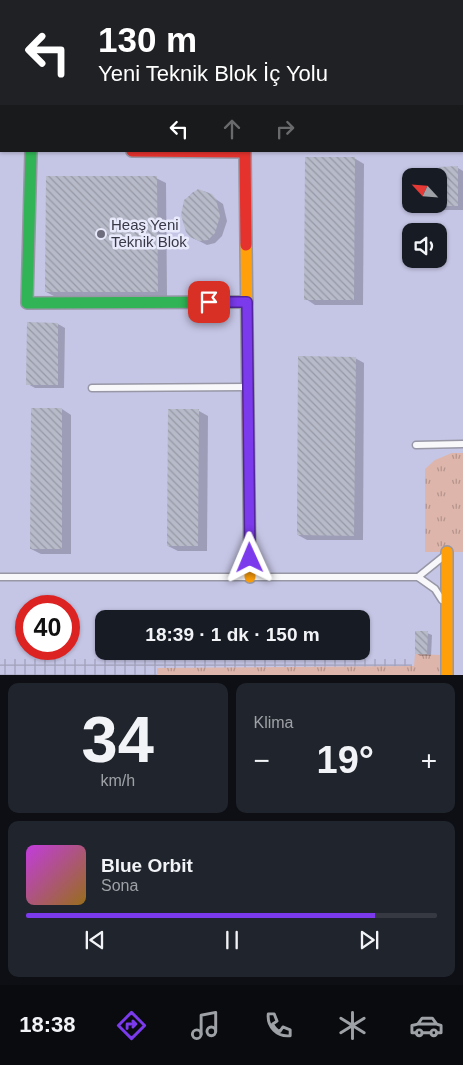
<!DOCTYPE html>
<html lang="tr">
<meta charset="utf-8">
<style>
body{margin:0;font-family:Helvetica,sans-serif;background:#20242c;color:#f1f3f6;height:100vh;display:flex;flex-direction:column;font-size:19px;white-space:nowrap}
*{box-sizing:border-box;margin:0}
p{font-size:16px;color:#9ea1a6}
.icon{flex:none;width:28px;height:28px;fill:none;stroke:currentColor;stroke-width:2;stroke-linecap:round;stroke-linejoin:round}
.map{position:relative;height:675px;overflow:hidden}
.drawer{display:flex;flex-direction:column;gap:8px;padding:8px;background:#0d0f14;flex:1}
.drawer>*{flex:none}
.top-card{position:absolute;left:0px;top:0px;width:464px;height:152px;box-shadow:0 1px 4px #0004;background:#202124;color:#fff;overflow:hidden}
.needle{width:32px;rotate:296deg}
.fabs{position:absolute;left:402px;top:168px;display:grid;gap:10px}
.fabs a{display:grid;place-items:center;width:45px;height:45px;border-radius:10px;background:#171b24;box-shadow:0 1px 4px #0004;font-size:25px}
.speed{position:absolute;left:15px;top:595px;display:flex;gap:10px;font-size:25px;font-weight:700;text-align:center}
.speed>*{display:grid;place-content:center;width:65px;height:65px;border-radius:50%;background:#171b24;box-shadow:0 1px 4px #0004;line-height:1}
.speed .limit{border:8px solid #d22;background:#fff;color:#111}
.pin{position:absolute;display:grid;place-items:center;width:42px;height:42px;color:#fff;margin:-21px;border-radius:10px;box-shadow:0 2px 8px #0006}
.me{position:absolute;width:55px;margin:-28px;rotate:359deg;stroke-linejoin:round;filter:drop-shadow(0 0 4px #0008)}
.turn{display:flex;align-items:center;gap:18px;height:105px;padding:0 15px;font-size:22px}
.turn .icon{width:65px;height:65px;stroke-width:2.5}
.turn b{display:block;font-size:35px;line-height:42px}
.lanes{display:flex;align-items:center;height:48px;padding:0 15px;background:#0003;justify-content:center;gap:25px;direction:ltr}
.lanes .off{opacity:.35}
.big{font-size:38px;font-weight:600;line-height:1.1}
.drawer .widget{flex:1;display:flex;flex-direction:column;justify-content:center;gap:8px;min-width:0;padding:0 18px;border-radius:10px;background:#20242c}
.drawer .dial{align-items:center;gap:0}
.dial b{font-size:65px;line-height:1}
.song{display:flex;align-items:center;gap:15px}
.cover{width:60px;height:60px;border-radius:8px;background:linear-gradient(135deg,hsl(290 70% 55%),hsl(40 70% 35%))}
.played{height:5px;border-radius:2px;background:linear-gradient(90deg,#7c3aed 85%,#363941 85%)}
.keys{display:flex;justify-content:space-around;direction:ltr}
.heat{display:flex;justify-content:space-between;align-items:center;font-size:28px;direction:ltr}
.drawer .tiles{flex:1;display:grid;gap:8px;grid-template-columns:1fr 1fr}
.widget:last-child{grid-column:span 2}
.trip{position:absolute;left:95px;top:610px;width:275px;height:50px;border-radius:10px;background:#171b24;box-shadow:0 1px 4px #0004;font-weight:600;line-height:50px;text-align:center}
.tabs{display:flex;height:80px;justify-content:space-around;align-items:center;background:#090b0e;color:#9ea1a6}
.tabs .icon{width:35px;height:35px}
.tabs .active{color:#7c3aed}
.tabs b{font-size:22px;color:#f1f3f6}
.map>svg:first-child{display:block}
.built{fill:#c5c5e5;fill-rule:evenodd}
.industrial{fill:url(#industrial-grid)}
.grass{fill:url(#grass-tufts)}
.shadow{fill:#0003}
.building{fill:url(#building-back-hatch)}
.lines{fill:none;stroke-linecap:round;stroke-linejoin:round}
.lane-casing{stroke:#9797a6;stroke-width:9}
.fast-casing{stroke:#9797a6;stroke-width:14}
.slow-casing{stroke:#9797a6;stroke-width:14}
.jam-casing{stroke:#9797a6;stroke-width:14}
.lane{stroke:#f8f8fb;stroke-width:6}
.fast{stroke:#30b455;stroke-width:11}
.slow{stroke:#ff9f0a;stroke-width:11}
.jam{stroke:#e5322d;stroke-width:11}
.route-casing{stroke:#51269a;stroke-width:12}
.route{stroke:#7c3aed;stroke-width:9}
.poi-dot{fill:#6d6d7d;stroke:#e9e9fc;stroke-width:2}
.labels{text-anchor:middle;stroke-width:5;stroke-linejoin:round;paint-order:stroke}
.poi-label{font-size:15px;fill:#383846;stroke:#e9e9fc;text-anchor:start}
</style>
<div class="map">
<svg width="463" height="675" viewBox="0 0 463 675">
<defs>
<pattern id="industrial-grid" width="8" height="8" patternUnits="userSpaceOnUse" patternTransform="scale(1.25)"><rect width="8" height="8" fill="#c5c5e5"/><path d="M0 4h8M4 0v8" fill="none" stroke="#a1a1bb"/></pattern>
<pattern id="grass-tufts" width="24" height="20" patternUnits="userSpaceOnUse" patternTransform="scale(1.25)"><rect width="24" height="20" fill="#ddb5aa"/><path d="M3 7l-1-3M5 7V3M7 7l1-3M15 17l-1-3M17 17v-4M19 17l1-3" fill="none" stroke="#b4948c"/></pattern>
<pattern id="building-back-hatch" width="6" height="6" patternUnits="userSpaceOnUse" patternTransform="scale(1.25)"><rect width="6" height="6" fill="#b7bac9"/><path d="M-1 5l2 2M0 0l6 6M5-1l2 2" fill="none" stroke="#9698a5"/></pattern>
</defs>
<rect width="100%" height="100%" fill="#cfcfe3"/>
<path class="built" d="M0,0H463V675H0ZM1,1H462V151H1ZM411,176H439V204H411ZM411,231H439V259H411ZM26,606H69V649H26ZM104,619H361V651H104Z"/>
<rect class="industrial" x="0" y="659" width="412" height="16"/>
<g class="grass">
<path d="M452,453H463V552H425V469L435,460Z"/>
<path d="M415,654L440,655V675H157V668L414,666Z"/>
</g>
<g class="shadow">
<path d="M354,158L364,164L363,305H315L306,299Z"/>
<path d="M426,168H458L463,171V210H433L426,206V204H439V176H426Z"/>
<path d="M156,178L166,183L167,296L56,297L46,292Z"/>
<path d="M204,191L223,204L227,221L222,236L215,243L207,245L191,237L183,222L185,201L193,192Z"/>
<path d="M58,324L65,328L64,388H35L28,384Z"/>
<path d="M355,358L364,363L363,540H307L298,535Z"/>
<path d="M62,409L71,415V554H41L31,549Z"/>
<path d="M169,410L199,411L208,416L207,551H178L168,546Z"/>
<path d="M427,633L432,635L431,656H420L416,653Z"/>
</g>
<g class="building">
<path d="M305,157H355L354,300H304Z"/>
<path d="M458,166V206H439V167Z"/>
<path d="M46,176H157L158,292H45Z"/>
<path d="M198,189L212,194L216,199L220,216L215,233L208,240L199,241L190,237L186,232L181,215L184,200Z"/>
<path d="M27,322L58,323V385H26Z"/>
<path d="M298,356L356,357L354,536L297,535Z"/>
<path d="M31,408H62V549H30Z"/>
<path d="M168,409H199L198,546H167Z"/>
<path d="M415,631H428L427,654H415Z"/>
</g>
<g class="lines">
<g class="lane-casing">
<g id="lane">
<path d="M462,83H463"/>
<path d="M0,87H1"/>
<path d="M92,388L247,387"/>
<path d="M416,445L463,444"/>
<path d="M0,577H418L435,589L442,600"/>
<path d="M418,577L444,556"/>
</g>
</g>
<g class="fast-casing">
<path id="fast" d="M31,151L27,303L247,302"/>
</g>
<g class="slow-casing">
<g id="slow">
<path d="M246,245L250,577"/>
<path d="M447,552V675"/>
</g>
</g>
<g class="jam-casing">
<path id="jam" d="M132,151L245,152L246,245"/>
</g>
<use href="#lane" class="lane"/>
<use href="#fast" class="fast"/>
<use href="#slow" class="slow"/>
<use href="#jam" class="jam"/>
</g>
<g class="lines">
<g class="route-casing">
<path id="route" d="M209,302H247L250,558"/>
</g>
<use href="#route" class="route"/>
</g>
<circle class="poi-dot" cx="101" cy="234" r="5"/>
<g class="labels">
<g class="poi-label">
<text x="111" y="230">Heaş Yeni<tspan x="111" dy="17">Teknik Blok</tspan></text>
</g>
</g>
</svg>
<div class="fabs">
<a><svg class="needle" viewBox="-14 -14 28 28"><path d="M0-13l5 13h-10z" fill="#e53935"/><path d="M0 13l5-13h-10z" fill="#9ea1a6"/></svg></a>
<a><svg class="icon" aria-label="sound" viewBox="0 0 24 24"><path d="M4 9h4l5-4v14l-5-4H4zM17 9q2 3 0 6"/></svg></a>
</div>
<div class="speed"><div class="limit">40</div></div>
<div class="pin" style="left:209px;top:302px;background:#d93025"><svg class="icon" aria-label="arrive" viewBox="0 0 24 24"><path d="M6 21V4h12l-3 4 3 4H6"/></svg></div>
<svg class="me" style="left:250px;top:558px" viewBox="-20 -20 40 40"><path d="M0-17L14 15 0 8-14 15z" fill="#7c3aed" stroke="#fff" stroke-width="4"/></svg>
<div class="trip">18:39 · 1 dk · 150 m</div>
<div class="top-card">
<div class="turn"><svg class="icon" aria-label="left" viewBox="0 0 24 24"><path d="M17 20v-9H6M10 6l-5 5 5 5"/></svg><div><b>130 m</b>Yeni Teknik Blok İç Yolu</div></div>
<div class="lanes"><svg class="icon" aria-label="left" viewBox="0 0 24 24"><path d="M17 20v-9H6M10 6l-5 5 5 5"/></svg><svg class="icon off" aria-label="ahead" viewBox="0 0 24 24"><path d="M12 20V5M6 11l6-6 6 6"/></svg><svg class="icon off" aria-label="right" viewBox="0 0 24 24"><path d="M7 20v-9h11M14 6l5 5-5 5"/></svg></div>
</div>
</div>
<section class="drawer">
<div class="tiles">
<div class="widget dial"><b>34</b><p>km/h</p></div>
<div class="widget"><p>Klima</p>
<div class="heat"><a>−</a><b class="big">19°</b><a>+</a></div>
</div>
<div class="widget">
<div class="song"><i class="cover"></i><div><b>Blue Orbit</b><p>Sona</p></div></div>
<div class="played"></div>
<div class="keys"><svg class="icon" aria-label="previous" viewBox="0 0 24 24"><path d="M18 5L8 12l10 7zM5 5v14"/></svg><svg class="icon" aria-label="pause" viewBox="0 0 24 24"><path d="M8 5v14M16 5v14"/></svg><svg class="icon" aria-label="next" viewBox="0 0 24 24"><path d="M6 5l10 7-10 7zM19 5v14"/></svg></div>
</div>
</div>
</section>
<nav class="tabs">
<b>18:38</b>
<svg class="icon active" aria-label="directions" viewBox="0 0 24 24"><path d="M12 3l9 9-9 9-9-9zM9 14v-3h6M13 9l2 2-2 2"/></svg>
<svg class="icon" aria-label="music" viewBox="0 0 24 24"><path d="M9 18V5l10-2v13"/><circle cx="6" cy="18" r="3"/><circle cx="16" cy="16" r="3"/></svg>
<svg class="icon" aria-label="phone" viewBox="0 0 24 24"><path d="M5 4h4l2 5-3 2q2 4 5 5l2-3 5 2v4C11 20 4 13 5 4z"/></svg>
<svg class="icon" aria-label="climate" viewBox="0 0 24 24"><path d="M12 3v18M4 7l16 10M4 17L20 7"/></svg>
<svg class="icon" aria-label="car" viewBox="0 0 24 24"><path d="M5 17H2v-5l4-1 3-4h7l3 4 3 1v5h-3M9 17h6M6 11h13"/><circle cx="7" cy="17" r="2"/><circle cx="17" cy="17" r="2"/></svg>
</nav>
